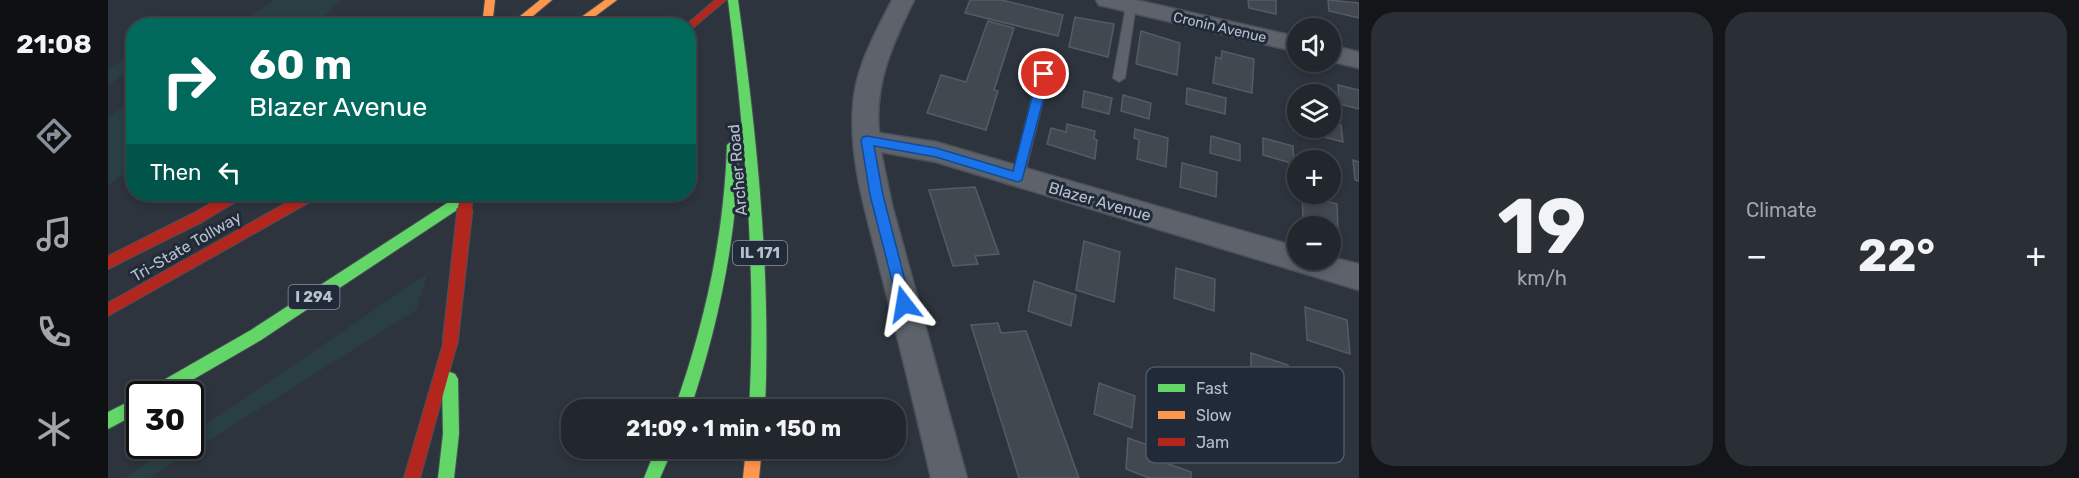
<!DOCTYPE html>
<meta charset="utf-8">
<style>
body{margin:0;font-family:Rubik,sans-serif;background:#2a2f36;color:#f1f3f6;height:100vh;display:flex;flex-direction:column;font-size:22px;white-space:nowrap}
*{box-sizing:border-box;margin:0}
p{font-size:20px;color:#a2a5aa}
.icon{flex:none;width:33px;height:33px;fill:none;stroke:currentColor;stroke-width:2;stroke-linecap:round;stroke-linejoin:round}
.map{position:relative;flex:1;overflow:hidden}
.sheet{display:flex;flex-direction:column;gap:12px;padding:12px;background:#131519;width:720px}
.sheet>*{flex:none}
.top-card{position:absolute;left:18px;top:18px;width:570px;height:183px;border-radius:24px;box-shadow:0 3px 9px #0003,0 0 0 2px #3f444a;background:#00695c;color:#fff;overflow:hidden}
.controls{position:absolute;left:1179px;top:18px;display:grid;gap:12px}
.controls a{display:grid;place-items:center;width:54px;height:54px;border-radius:50%;background:#22272e;box-shadow:0 3px 9px #0003,0 0 0 2px #3f444a;font-size:30px}
.speed{position:absolute;left:18px;top:381px;display:flex;gap:12px;font-size:30px;font-weight:700;text-align:center}
.speed>*{display:grid;place-content:center;width:78px;height:78px;border-radius:50%;background:#22272e;box-shadow:0 3px 9px #0003,0 0 0 2px #3f444a;line-height:1}
.speed .limit{border:3px solid #111;border-radius:9px;background:#fff;color:#111}
.pin{position:absolute;display:grid;place-items:center;width:51px;height:51px;color:#fff;margin:-26px;border:3px solid #fff;border-radius:50%;box-shadow:0 2px 6px #0007}
.me{position:absolute;width:66px;margin:-33px;rotate:346deg;stroke-linejoin:round;filter:drop-shadow(0 0 4px #0008)}
.turn{display:flex;align-items:center;gap:21px;height:126px;padding:0 24px;font-size:27px}
.turn .icon{width:78px;height:78px;stroke-width:2.5}
.turn b{display:block;font-size:42px;line-height:51px}
.then{display:flex;align-items:center;height:57px;padding:0 24px;background:#0003;gap:12px;font-size:22px}
.big{font-size:45px;font-weight:700;line-height:1.1}
.sheet .widget{flex:1;display:flex;flex-direction:column;justify-content:center;gap:9px;min-width:0;padding:0 21px;border-radius:24px;background:#2a2f36}
.sheet .dial{align-items:center;gap:0}
.dial b{font-size:78px;line-height:1}
.heat{display:flex;justify-content:space-between;align-items:center;font-size:33px;direction:ltr}
.sheet .tiles{flex:1;display:grid;gap:12px;grid-template-columns:repeat(2,1fr)}
.trip{position:absolute;left:453px;top:399px;width:345px;height:60px;border-radius:24px;background:#22272e;box-shadow:0 3px 9px #0003,0 0 0 2px #3f444a;font-weight:700;line-height:60px;text-align:center}
main{display:flex;flex:1;min-height:0}
.dock{display:flex;flex-direction:column;width:108px;justify-content:space-around;align-items:center;background:#0e1012;color:#a2a5aa}
.dock .icon{width:42px;height:42px}
.dock .on{color:#878f9a}
.dock b{font-size:27px;color:#f1f3f6}
.map>svg:first-child{display:block}
.green{fill:#2a3f43}
.building{fill:#424850;stroke:#555b64;stroke-width:1.5}
.lines{fill:none;stroke-linecap:round;stroke-linejoin:round}
.lane-casing{stroke:#4b5059;stroke-width:2}
.street-casing{stroke:#4b5059;stroke-width:3}
.fast-casing{stroke:#4b5059;stroke-width:2}
.slow-casing{stroke:#4b5059;stroke-width:2}
.jam-casing{stroke:#4b5059;stroke-width:2}
.lane{fill:#5e626a;fill-rule:evenodd}
.street{fill:#5e626a;fill-rule:evenodd}
.fast{fill:#63d668;fill-rule:evenodd}
.slow{fill:#ff974d;fill-rule:evenodd}
.jam{fill:#b3261e;fill-rule:evenodd}
.jam-bridge-far1-casing{stroke:#4b5059;stroke-width:14;stroke-linecap:butt}
.jam-bridge-casing{stroke:#4b5059;stroke-width:17;stroke-linecap:butt}
.jam-bridge-far1{stroke:#b3261e;stroke-width:11}
.jam-bridge{stroke:#b3261e;stroke-width:15}
.route{fill:#1a73e8;stroke:#114b97;stroke-width:1.5}
.labels{text-anchor:middle;stroke-width:6;stroke-linejoin:round;paint-order:stroke}
.far-street-label{font-size:14px;fill:#b8c0cc;stroke:#202a38}
.shield{fill:#202a38;stroke:#8a93a0;stroke-width:1.5}
.shield-label{font-size:15px;font-weight:bold;fill:#b8c0cc}
.street-label{font-size:16px;fill:#b8c0cc;stroke:#202a38}
.key{fill:#202a38;stroke:#4e5764;stroke-width:1.5}
.key-label{font-size:16px;fill:#b8c0cc}
</style>
<main>
<nav class="dock">
<b>21:08</b>
<svg class="icon on" aria-label="directions" viewBox="0 0 24 24"><path d="M12 3l9 9-9 9-9-9zM9 14v-3h6M13 9l2 2-2 2"/></svg>
<svg class="icon" aria-label="music" viewBox="0 0 24 24"><path d="M9 18V5l10-2v13"/><circle cx="6" cy="18" r="3"/><circle cx="16" cy="16" r="3"/></svg>
<svg class="icon" aria-label="phone" viewBox="0 0 24 24"><path d="M5 4h4l2 5-3 2q2 4 5 5l2-3 5 2v4C11 20 4 13 5 4z"/></svg>
<svg class="icon" aria-label="climate" viewBox="0 0 24 24"><path d="M12 3v18M4 7l16 10M4 17L20 7"/></svg>
</nav>
<div class="map">
<svg width="1251" height="478" viewBox="0 0 1251 478">
<rect width="100%" height="100%" fill="#2d343d"/>
<g class="green">
<path d="M166,0H234L205,25H132Z"/>
<path d="M25,55V66L0,86V69Z"/>
<path d="M25,101V167L0,185V117Z"/>
<path d="M320,273L308,310L41,478H16L66,446H82L83,435Z"/>
</g>
<g class="building">
<path d="M862,0H894L955,15L950,36L857,13Z"/>
<path d="M1140,0H1168V14L1141,8Z"/>
<path d="M1220,0L1251,3V18L1221,11Z"/>
<path d="M967,17L1006,24L1000,57L961,47Z"/>
<path d="M880,21L906,28L886,90L890,91L878,130L819,113L833,75L858,82Z"/>
<path d="M1033,31L1072,43L1069,75L1028,64Z"/>
<path d="M1114,51L1146,59L1144,93L1105,83L1108,57L1113,59Z"/>
<path d="M1230,85L1251,90V109L1231,104Z"/>
<path d="M1079,88L1118,98L1117,114L1078,104Z"/>
<path d="M976,91L1004,98L1001,114L974,107Z"/>
<path d="M1015,95L1043,103L1041,119L1013,111Z"/>
<path d="M1222,122L1233,125L1235,142L1204,134V128H1222Z"/>
<path d="M959,124L987,131L986,139L989,140L987,159L939,144L943,128L958,132Z"/>
<path d="M1027,129L1060,138L1058,167L1029,159L1031,140L1026,138Z"/>
<path d="M1103,136L1132,144V161L1102,153Z"/>
<path d="M1155,138L1185,146L1186,164L1155,155Z"/>
<path d="M1245,160L1251,162V181L1247,180Z"/>
<path d="M1074,163L1109,172L1108,197L1072,187Z"/>
<path d="M867,187L891,254L867,256L870,264L845,266L821,190Z"/>
<path d="M1194,194L1229,204L1230,229L1195,218Z"/>
<path d="M976,241L1012,252L1006,302L968,290Z"/>
<path d="M1068,268L1107,279L1106,311L1066,298Z"/>
<path d="M926,281L968,295L963,326L920,311Z"/>
<path d="M1197,307L1239,320L1242,354L1199,340Z"/>
<path d="M890,323L893,333L918,331L971,478H911L863,325Z"/>
<path d="M1143,353L1180,365L1181,396L1143,383Z"/>
<path d="M991,383L1027,396L1024,428L986,414Z"/>
<path d="M1020,438L1048,448L1047,459L1083,472V478H1041L1018,469Z"/>
</g>
<g class="lines">
<g class="lane-casing">
<g id="lane">
<path d="M1023,3L1028,6L1017,78L1011,82L1005,78L1018,6Z"/>
<path d="M936,69L942,73L916,177L910,182L904,177L930,73Z"/>
</g>
</g>
<g class="street-casing">
<g id="street">
<path d="M784,0H806C785,43 766,83 771,133L828,142L1190,247V260H1222V257L1251,264V290L828,162L773,152L784,205L859,478H823C807,408 790,338 772,269C759,216 741,161 745,107C747,68 767,34 784,0Z"/>
<path d="M988,0H1028L1190,37V52L991,5Z"/>
<path d="M1222,45L1251,52V68L1222,61Z"/>
</g>
</g>
<g class="fast-casing">
<g id="fast">
<path d="M620,0H630C649,136 663,272 657,410H641C649,272 637,137 620,0Z"/>
<path d="M625,140L631,145C629,237 611,323 582,410H566C597,323 616,237 619,145Z"/>
<path d="M353,194H368L367,198L153,340L60,394H38L40,389L143,330Z"/>
<path d="M342,372L347,374L350,379L351,434L346,478H330L335,434L334,379L337,374Z"/>
<path d="M32,396V412L0,429V412Z"/>
<path d="M548,448H565L552,478H536Z"/>
</g>
</g>
<g class="slow-casing">
<g id="slow">
<path d="M377,0H387L384,26H374Z"/>
<path d="M432,0H444L413,26H400Z"/>
<path d="M497,0H509L474,26H461Z"/>
<path d="M638,448H654L651,478H635Z"/>
</g>
</g>
<g class="jam-casing">
<g id="jam">
<path d="M607,0H618L580,32V26H577Z"/>
<path d="M119,194H135L134,198L94,222L0,269V256L84,214Z"/>
<path d="M194,194H210L209,198L0,316V303Z"/>
<path d="M342,337L347,339L349,344L312,478H296L335,344L337,339Z"/>
</g>
</g>
<use href="#lane" class="lane"/>
<use href="#street" class="street"/>
<use href="#fast" class="fast"/>
<use href="#slow" class="slow"/>
<use href="#jam" class="jam"/>
<g class="jam-bridge-far1-casing">
<path id="jam-bridge-far1" d="M357,210L359,194"/>
</g>
<g class="jam-bridge-casing">
<path id="jam-bridge" d="M342,344L357,209"/>
</g>
<use href="#jam-bridge-far1" class="jam-bridge-far1"/>
<use href="#jam-bridge" class="jam-bridge"/>
</g>
<path class="route" d="M936,70L942,74L914,180L910,182L828,157L766,146L775,195L803,304L801,308L796,310L791,308L762,195L753,140L755,137L759,136L828,148L905,171L930,74Z"/>
<g class="labels">
<g class="far-street-label">
<text transform="translate(1112 27) rotate(13)" y="5">Cronin Avenue</text>
</g>
<g class="shield">
<rect x="625" y="241" width="54" height="24" rx="4.5"/>
<rect x="180.5" y="285" width="51" height="24" rx="4.5"/>
</g>
<g class="shield-label">
<text x="652" y="258">IL 171</text>
<text x="206" y="302">I 294</text>
</g>
<g class="street-label">
<text transform="translate(629 170) rotate(-95)" y="6">Archer Road</text>
<text transform="translate(992 201) rotate(16)" y="6">Blazer Avenue</text>
<text transform="translate(78 246) rotate(-30)" y="6">Tri-State Tollway</text>
</g>
</g>
<rect x="1038" y="367" width="198" height="96" rx="9" class="key"/>
<rect x="1050" y="384" width="27" height="8" fill="#63d668"/>
<rect x="1050" y="411" width="27" height="8" fill="#ff974d"/>
<rect x="1050" y="438" width="27" height="8" fill="#b3261e"/>
<g class="key-label">
<text x="1088" y="394">Fast</text>
<text x="1088" y="421">Slow</text>
<text x="1088" y="448">Jam</text>
</g>
</svg>
<div class="controls">
<a><svg class="icon" aria-label="sound" viewBox="0 0 24 24"><path d="M4 9h4l5-4v14l-5-4H4zM17 9q2 3 0 6"/></svg></a>
<a><svg class="icon" aria-label="layers" viewBox="0 0 24 24"><path d="M12 4l9 5-9 5-9-5zM3 14l9 5 9-5"/></svg></a>
<a>+</a>
<a>−</a>
</div>
<div class="speed"><div class="limit">30</div></div>
<div class="pin" style="left:936px;top:74px;background:#d93025"><svg class="icon" aria-label="arrive" viewBox="0 0 24 24"><path d="M6 21V4h12l-3 4 3 4H6"/></svg></div>
<svg class="me" style="left:796px;top:304px" viewBox="-20 -20 40 40"><path d="M0-17L14 15 0 8-14 15z" fill="#1a73e8" stroke="#fff" stroke-width="4"/></svg>
<div class="trip">21:09 · 1 min · 150 m</div>
<div class="top-card">
<div class="turn"><svg class="icon" aria-label="right" viewBox="0 0 24 24"><path d="M7 20v-9h11M14 6l5 5-5 5"/></svg><div><b>60 m</b>Blazer Avenue</div></div>
<div class="then">Then<svg class="icon" aria-label="left" viewBox="0 0 24 24"><path d="M17 20v-9H6M10 6l-5 5 5 5"/></svg></div>
</div>
</div>
<section class="sheet">
<div class="tiles">
<div class="widget dial"><b>19</b><p>km/h</p></div>
<div class="widget"><p>Climate</p>
<div class="heat"><a>−</a><b class="big">22°</b><a>+</a></div>
</div>
</div>
</section>
</main>
